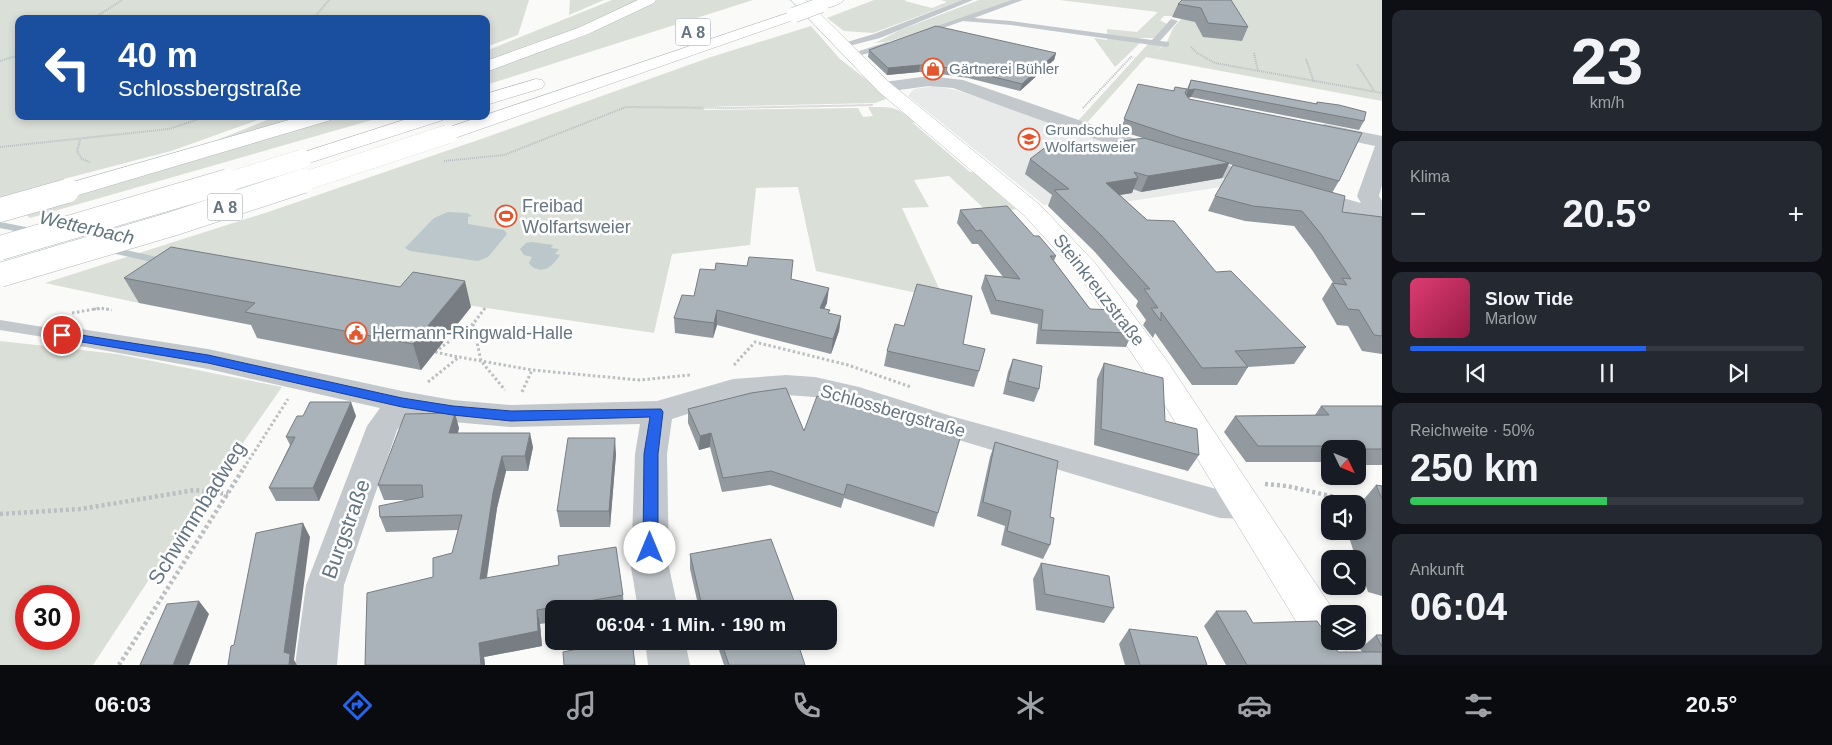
<!DOCTYPE html>
<html lang="de">
<meta charset="utf-8">
<style>
body{margin:0;font-family:Arial,sans-serif;background:#242831;color:#f1f3f6;height:100vh;display:flex;flex-direction:column;font-size:19px;white-space:nowrap}
*{box-sizing:border-box;margin:0}
p{font-size:16px;color:#9ea1a6}
.icon{flex:none;width:28px;height:28px;fill:none;stroke:currentColor;stroke-width:2;stroke-linecap:round;stroke-linejoin:round}
.map{position:relative;flex:1;overflow:hidden}
.details{display:flex;flex-direction:column;gap:10px;padding:10px;background:#0d0f14;width:450px}
.details>*{flex:none}
.guide{position:absolute;left:15px;top:15px;width:475px;height:105px;border-radius:10px;box-shadow:0 2px 8px #0003;background:#1a4fa0;color:#fff;overflow:hidden}
.needle{width:32px;rotate:133deg}
.tools{position:absolute;left:1321px;top:440px;display:grid;gap:10px}
.tools a{display:grid;place-items:center;width:45px;height:45px;border-radius:10px;background:#171b24;box-shadow:0 2px 8px #0003;font-size:25px}
.speed{position:absolute;left:15px;top:585px;display:flex;gap:10px;font-size:25px;font-weight:700;text-align:center}
.speed>*{display:grid;place-content:center;width:65px;height:65px;border-radius:50%;background:#171b24;box-shadow:0 2px 8px #0003;line-height:1}
.speed .limit{border:8px solid #d22;background:#fff;color:#111}
.pin{position:absolute;display:grid;place-items:center;width:42px;height:42px;color:#fff;margin:-21px;border:2px solid #fff;border-radius:50%;box-shadow:0 1px 5px #0007}
.me{position:absolute;width:55px;margin:-28px;rotate:0deg;stroke-linejoin:round;filter:drop-shadow(0 0 4px #0008)}
.turn{display:flex;align-items:center;gap:18px;height:105px;padding:0 20px;font-size:22px}
.turn .icon{width:65px;height:65px;stroke-width:2.5}
.turn b{display:block;font-size:35px;line-height:42px}
.big{font-size:38px;font-weight:800;line-height:1.1}
.details .card{flex:1;display:flex;flex-direction:column;justify-content:center;gap:8px;min-width:0;padding:0 18px;border-radius:10px;background:#242831}
.details .dial{align-items:center;gap:0}
.dial b{font-size:65px;line-height:1}
.song{display:flex;align-items:center;gap:15px}
.cover{width:60px;height:60px;border-radius:8px;background:linear-gradient(135deg,hsl(340 70% 55%),hsl(340 70% 35%))}
.played{height:5px;border-radius:2px;background:linear-gradient(90deg,#2563eb 60%,#363941 60%)}
.keys{display:flex;justify-content:space-around;direction:ltr}
.heat{display:flex;justify-content:space-between;align-items:center;font-size:28px;direction:ltr}
.charge{height:8px;border-radius:4px;background:linear-gradient(90deg,#34c759 50%,#363941 0)}
.trip{position:absolute;left:545px;top:600px;width:292px;height:50px;border-radius:10px;background:#171b24;box-shadow:0 2px 8px #0003;font-weight:800;line-height:50px;text-align:center}
.dock{display:flex;height:80px;justify-content:space-around;align-items:center;background:#090b0e;color:#9ea1a6}
.dock .icon{width:35px;height:35px}
.dock .on{color:#2563eb}
.dock b{font-size:22px;color:#f1f3f6}
main{display:flex;flex:1;min-height:0}
.map>svg:first-child{display:block}
.built{fill:#e8e9e9}
.green{fill:#dadfd7;fill-rule:evenodd}
.water{fill:#bbc7cb}
.lines{fill:none;stroke-linecap:round;stroke-linejoin:round}
.stream{stroke:#bbc7cb;stroke-width:6}
.secondary-casing{stroke:#b3babf;stroke-width:1}
.highway-casing{stroke:#b4b9bd;stroke-width:1}
.path-far3{stroke:#bbbfc2;stroke-width:2;stroke-dasharray:1 1;stroke-linecap:butt}
.path-far2{stroke:#bbbfc2;stroke-width:2.5;stroke-dasharray:2 2;stroke-linecap:butt}
.path-far1{stroke:#bbbfc2;stroke-width:3;stroke-dasharray:2.5 2.5;stroke-linecap:butt}
.path{stroke:#bbbfc2;stroke-width:4.5;stroke-dasharray:3 3;stroke-linecap:butt}
.lane{fill:#c3c8cc;fill-rule:evenodd}
.street{fill:#c3c8cc;fill-rule:evenodd}
.secondary{fill:#fff;fill-rule:evenodd}
.highway{fill:#fff;fill-rule:evenodd}
.secondary-bridge-casing{stroke:#b3babf;stroke-width:25;stroke-linecap:butt}
.highway-bridge-far2-casing{stroke:#b4b9bd;stroke-width:16;stroke-linecap:butt}
.highway-bridge-far1-casing{stroke:#b4b9bd;stroke-width:19;stroke-linecap:butt}
.highway-bridge-casing{stroke:#b4b9bd;stroke-width:25;stroke-linecap:butt}
.secondary-bridge{stroke:#fff;stroke-width:24}
.highway-bridge-far2{stroke:#fff;stroke-width:15}
.highway-bridge-far1{stroke:#fff;stroke-width:19}
.highway-bridge{stroke:#fff;stroke-width:24}
.wall{fill:#929a9f}
.shaded-wall{fill:#777d82}
.building{fill:#aab3b9;stroke:#777d82}
.route{fill:#2563eb;stroke:#184099}
.labels{text-anchor:middle;stroke-width:5;stroke-linejoin:round;paint-order:stroke}
.far-poi-label{font-size:15px;fill:#657683;stroke:#fff;text-anchor:start}
.shield{fill:#fff;stroke:#939fa8;stroke-width:1}
.shield-label{font-size:16px;font-weight:bold;fill:#657683}
.poi-label{font-size:18px;fill:#657683;stroke:#fff;text-anchor:start}
.street-label{font-size:18px;fill:#657683;stroke:#fff}
.water-label{font-size:19px;font-style:italic;fill:#60757c;stroke:#fff}
.near-street-label{font-size:21px;fill:#657683;stroke:#fff}
</style>
<main>
<div class="map">
<svg width="1382" height="665" viewBox="0 0 1382 665">
<rect width="100%" height="100%" fill="#fafaf8"/>
<path class="built" d="M934,86L956,90L1241,184L1079,209L1070,202L1044,205L908,96L914,89Z"/>
<g class="green">
<path d="M0,0H529L518,35L486,47V19H19V116H269L171,151L60,180L61,182L0,198Z"/>
<path d="M570,0H604L569,15Z"/>
<path d="M612,0H641L600,20L486,63V51Z"/>
<path d="M657,0H753L486,85V71L585,36Z"/>
<path d="M874,0H906L905,1L932,8L947,2L941,0H962L873,33L844,31L827,18Z"/>
<path d="M979,0H1014L891,41L875,43L900,30Z"/>
<path d="M1059,0H1382V101L1146,57L1084,126L1076,123L1148,44L1163,45L1157,50L1166,44L1173,28L1184,16H1164L1160,20L1167,24L1154,38H1136L1107,34V29L1137,32L1158,12Z"/>
<path d="M811,26L840,59L886,95V99L875,103L702,107L705,110L858,108L863,117L873,116L868,107C894,107 895,106 916,122L913,123L970,172H974L1016,209L990,214L949,176L914,180L929,207L902,208L944,299L816,271L798,187L756,188L750,245L672,254L654,333L420,298L184,272L139,303L45,283L268,212L487,137L711,57Z"/>
<path d="M1107,36L1141,42L1115,67L1094,38L1107,40Z"/>
<path d="M277,116H308L212,142Z"/>
<path d="M339,116H386L30,218L23,212Z"/>
<path d="M0,341L117,354L282,387L173,543L93,665H0ZM26,596H69V639H26Z"/>
</g>
<g class="water">
<path d="M448,212L467,213L472,216L468,217V224L504,230L507,234L488,257L478,261L410,251L405,248L434,218Z"/>
<path d="M532,242L553,245L551,248L559,249L555,254L560,255C553,266 544,275 531,266L529,263L532,257L524,255L520,249L526,243Z"/>
</g>
<g class="lines">
<g class="stream">
<path d="M0,225L30,231"/>
<path d="M112,250L161,261"/>
</g>
<g class="secondary-casing">
<g id="secondary">
<path d="M638,0H656L654,3L588,34L486,72V61L578,28Z"/>
<path d="M791,0H806L890,83L1040,205L1096,264L1167,361L1336,614H1330V641H1350L1344,654L1330,659L1316,654L1146,374L1078,274L1024,215L878,91Z"/>
<path d="M303,116H333L331,120L75,196L67,197L59,196L56,191L59,186Z"/>
</g>
</g>
<g class="highway-casing">
<g id="highway">
<path d="M823,0H844C838,6 824,10 816,8L814,5L816,2Z"/>
<path d="M794,11L799,12L801,15L799,18L455,138L448,140L441,138L438,134L441,130Z"/>
<path d="M536,79L542,80L545,84L542,88L486,105V94Z"/>
<path d="M416,116H445L443,120L309,163L302,165L295,163L292,159L295,155Z"/>
</g>
</g>
<g class="path-far3">
<path d="M93,19L122,0"/>
<path d="M313,19L329,0"/>
<path d="M1191,47L1197,53L1215,63L1382,93"/>
<path d="M1254,53L1258,71"/>
<path d="M1306,59L1314,82"/>
<path d="M0,61L19,55"/>
<path d="M1357,64L1374,91"/>
<path d="M1083,108L1132,56"/>
<path d="M80,140L77,151L82,159L90,162"/>
<path d="M0,147L169,129L208,116"/>
<path d="M444,161L504,155L626,107L730,108L873,105"/>
</g>
<path class="path-far2" d="M94,309H107"/>
<g class="path-far1">
<path d="M485,308L473,324L481,361L505,390"/>
<path d="M72,313L101,308L112,310"/>
<path d="M435,352L473,324"/>
<path d="M435,352L458,357"/>
<path d="M734,365L755,342L848,365L911,387"/>
<path d="M428,382L459,357L532,370L639,380L691,375"/>
<path d="M522,392L532,370"/>
<path d="M244,468L288,399"/>
</g>
<g class="path">
<path d="M1265,484L1287,486L1365,504"/>
<path d="M0,514L81,509L195,490L228,494"/>
<path d="M119,665L245,466"/>
</g>
<g class="lane">
<path d="M962,0H973L880,38L841,48L837,45L874,34Z"/>
<path d="M1012,0H1023L974,18L1011,21L1152,40L1171,19L1178,21L1160,41L1169,42V46L1166,47L1011,25L963,21L923,35L916,33Z"/>
<path d="M887,42L891,45L890,47L851,58L847,55Z"/>
<path d="M0,320L62,330L67,332L70,335L67,338L62,340L0,330Z"/>
</g>
<g class="street">
<path d="M929,76L963,80L1116,133L1273,178L1276,183L1273,188L1265,189C1159,163 1055,126 953,88L929,86L884,92L878,91L875,87L878,83L884,82Z"/>
<path d="M1325,124L1382,136V185L1379,196L1382,201V227L1374,225L1370,219L1298,200L1295,195L1298,190L1306,188L1361,203L1357,196L1375,146L1318,134L1316,130L1318,126Z"/>
<path d="M62,326L208,349L402,391L453,400L511,405L657,401L733,379L786,375L815,377L859,387L951,416L1220,490L1245,491L1257,495L1262,505L1257,515L1245,519L1220,518L815,397L786,395L734,399L672,419L667,454L669,567L678,609H638L631,567L635,454L640,424L511,427L453,422L409,414L397,430L344,585L337,665H295L306,585L367,426L380,408L208,369L52,341L48,335L52,329Z"/>
<path d="M645,641H685L690,665H648Z"/>
</g>
<use href="#secondary" class="secondary"/>
<use href="#highway" class="highway"/>
<g class="secondary-bridge-casing">
<path id="secondary-bridge" d="M0,210L67,191"/>
</g>
<g class="highway-bridge-far2-casing">
<path id="highway-bridge-far2" d="M794,15L821,5"/>
</g>
<g class="highway-bridge-far1-casing">
<g id="highway-bridge-far1">
<path d="M224,183L302,159"/>
<path d="M299,183L448,134"/>
</g>
</g>
<g class="highway-bridge-casing">
<g id="highway-bridge">
<path d="M0,248L228,181"/>
<path d="M0,275L172,224L303,181"/>
</g>
</g>
<use href="#secondary-bridge" class="secondary-bridge"/>
<use href="#highway-bridge-far2" class="highway-bridge-far2"/>
<use href="#highway-bridge-far1" class="highway-bridge-far1"/>
<use href="#highway-bridge" class="highway-bridge"/>
</g>
<g class="wall">
<path d="M1182,0L1248,27L1242,41L1203,37L1195,22L1172,17L1178,4Z"/>
<path d="M869,50L1056,53L1054,60L1020,91L968,78L934,73L919,72L887,75L868,57Z"/>
<path d="M1191,80L1316,104L1317,102L1364,121L1359,130L1191,97L1188,98L1339,181L1332,193L1342,212L1382,217V354L1362,351L1348,326L1337,325L1322,299L1332,283L1334,284L1312,250L1294,226L1245,221L1208,211L1215,196L1315,188L1229,164L1222,178L1141,192L1133,189L1132,193L1120,195L1147,220L1216,272L1306,347L1294,364L1248,367L1237,385H1192L1155,333L1153,338L1143,325L1146,320L1136,306L1138,301L1094,251L1048,206L1052,195L1025,174L1030,159L1061,150L1143,138L1120,131L1138,84L1173,91L1175,87L1187,89Z"/>
<path d="M960,210L1034,236L1056,256L1054,261L1090,309L1132,333L1126,347L1036,344L1038,324L991,314L981,288L985,275L1003,277L978,244H972L957,223Z"/>
<path d="M747,266L791,279L827,303L824,309L829,314L841,316L839,331L831,354L717,325L713,338L675,333L674,318L694,296L715,270Z"/>
<path d="M124,278L471,307L421,370L257,338L251,325L139,303Z"/>
<path d="M963,344L979,371L974,387L884,366L887,351Z"/>
<path d="M1013,359L1039,389L1034,402L1003,394L1008,372Z"/>
<path d="M1104,363L1165,421L1199,455L1188,471L1094,445L1097,379Z"/>
<path d="M1321,406L1382,407V465H1358V449H1330V462H1246L1224,432L1235,416L1315,415Z"/>
<path d="M688,409L804,431L938,513L934,527L844,498L841,508L770,485L722,492L710,447L699,450L688,423Z"/>
<path d="M303,416H356L319,501H276L269,488L290,445L286,437Z"/>
<path d="M459,428L458,433L533,447L528,471H506L497,508L487,578L623,595L624,609H554V622L540,624L542,646L484,657L485,665H365L452,553L458,530L386,532L380,517L411,500H384L378,485Z"/>
<path d="M995,442L1050,517V545L1043,559L1001,545L1005,526L977,516L990,457Z"/>
<path d="M616,454L610,527H560L557,511Z"/>
<path d="M1376,485L1382,486V596L1368,592L1358,562V559H1356L1347,531H1358V506Z"/>
<path d="M690,554L797,609H699L690,569Z"/>
<path d="M1041,563L1114,608L1104,623L1036,610L1033,579Z"/>
<path d="M1216,611L1253,623L1338,652H1362L1360,649L1376,635H1382V665H1226L1204,626Z"/>
<path d="M1129,629L1207,665H1125L1119,644Z"/>
<path d="M716,641H797L805,665H724Z"/>
</g>
<g class="shaded-wall">
<path d="M1056,53L1054,60L1020,91L1022,84Z"/>
<path d="M920,65L919,72L887,75L888,68Z"/>
<path d="M1195,89L1191,97L1185,98L1188,90Z"/>
<path d="M1229,163L1222,178L1141,192L1148,176Z"/>
<path d="M1138,178L1132,193L1100,198L1106,183Z"/>
<path d="M465,281L471,307L421,370L413,344Z"/>
<path d="M829,288L827,303L818,323L820,308Z"/>
<path d="M717,310V325L713,338L714,323Z"/>
<path d="M841,316L839,331L831,354L833,339Z"/>
<path d="M351,402L356,416L319,501L313,488Z"/>
<path d="M455,413L459,428L453,448L449,433Z"/>
<path d="M530,433L533,447L528,471L525,456Z"/>
<path d="M711,433L710,447L699,450L700,436Z"/>
<path d="M615,438L616,454L610,527L609,511Z"/>
<path d="M502,456L506,471L497,508L484,594L480,579L493,493Z"/>
<path d="M303,523L310,537L294,660L297,665H289L284,652Z"/>
<path d="M199,601L209,614L189,665H173Z"/>
<path d="M709,604V609H702V606Z"/>
<path d="M537,610L540,624L542,646L484,657L485,665H481L479,643Z"/>
</g>
<g class="building">
<path d="M1182,0H1231L1248,27L1208,23L1201,8L1178,4Z"/>
<path d="M936,26L1056,53L1022,84L970,71L935,66L920,65L888,68L869,50Z"/>
<path d="M1191,80L1317,104V102L1339,105L1366,112L1364,121L1195,89L1188,90Z"/>
<path d="M1138,84L1174,91L1175,87L1187,89L1185,93L1189,99L1362,133L1339,181L1181,138L1124,119Z"/>
<path d="M1144,138L1229,163L1148,176L1134,172L1138,178L1106,183L1147,220L1174,221L1216,272L1231,271L1306,347L1235,351L1248,367L1202,368L1161,312V321L1151,308H1158L1144,289H1150L1101,235L1054,190L1069,189L1030,159L1051,143L1061,150Z"/>
<path d="M1233,165L1345,196L1342,212L1382,217V336L1374,335L1359,310L1348,309L1332,283L1347,285L1342,278L1351,279L1321,234L1302,211L1253,206L1215,196Z"/>
<path d="M1007,206L1034,236H1039L1056,256H1050L1090,309L1116,310L1132,333L1041,330L1043,310L996,300L985,275L1020,279L981,230L976,231L960,210Z"/>
<path d="M171,247L400,287L413,272L465,281L413,344L245,312L255,303L124,278Z"/>
<path d="M749,257L793,260L791,279L829,288L820,308L830,310L828,313L841,316L833,339L717,310L714,323L674,318L682,295L694,296L700,269L715,270L716,263L747,266Z"/>
<path d="M917,284L972,296L963,344L985,349L979,371L887,351L895,324L904,326Z"/>
<path d="M1013,359L1042,366L1039,389L1008,381Z"/>
<path d="M1104,363L1163,378L1165,421L1197,429L1199,455L1101,429Z"/>
<path d="M786,388L804,431L817,396L918,422L961,435L938,513L847,484L844,495L771,471L723,478L711,433L700,436L688,409L751,393Z"/>
<path d="M310,402H351L313,488H269L295,437H286L297,416H303Z"/>
<path d="M1321,406H1382V449H1358L1356,446H1258L1235,416L1329,415Z"/>
<path d="M455,413L449,433H530L525,456H502L493,493L480,579L559,565L558,556L616,547L623,595L537,610L538,631L479,643L481,665H365L367,593L433,577V558L452,553L462,515L380,517L379,506L423,497L422,485H378L405,414Z"/>
<path d="M568,438H615L609,511H557Z"/>
<path d="M995,442L1058,461L1050,517L1054,518L1050,545L1007,531L1011,511L983,502Z"/>
<path d="M1376,485L1382,486V499Z"/>
<path d="M303,523L284,652L290,654L289,665H228L231,646L234,645L256,533Z"/>
<path d="M771,539L797,609H710L709,604L702,606L690,554Z"/>
<path d="M1041,563L1109,576L1114,608L1045,594Z"/>
<path d="M199,601L173,665H140L167,604Z"/>
<path d="M1216,611H1246L1253,623L1317,621L1330,640V641H1331L1338,652H1382V665H1247Z"/>
<path d="M1129,629L1197,637L1207,665H1140Z"/>
<path d="M1376,635H1382V647Z"/>
<path d="M616,641H632L635,665H564L563,652Z"/>
<path d="M721,641H797L805,665H729Z"/>
</g>
<path class="route" d="M62,332L208,355L402,398L453,406L511,411L661,409L663,412L658,454V548L655,552L650,554L645,552L643,548L644,454L650,417L511,421L453,415L402,407L208,363L58,338L56,335Z"/>
<defs>
<g id="shop-ring" transform="scale(1.125)"><circle r="9.5" fill="#fff" stroke="#e4572e" stroke-width="1.5"/><path d="M-5-2.5h2.3a2.7 3.5 0 0 1 5.4 0H5L5.5 6h-11ZM-1.5-2.5h3a1.5 2.3 0 0 0-3 0Z" fill="#e4572e"/></g>
<g id="school-ring" transform="scale(1.125)"><circle r="9.5" fill="#fff" stroke="#e4572e" stroke-width="1.5"/><path d="M0-5L7-2L0 1L-7-2ZM-4 1L0 2.5L4 1V4Q0 6-4 4Z" fill="#e4572e"/></g>
<g id="stadium-ring" transform="scale(1.125)"><circle r="9.5" fill="#fff" stroke="#e4572e" stroke-width="1.5"/><path d="M0-5a6.5 5 0 1 0 0 10a6.5 5 0 1 0 0-10ZM-3.5-1.8h7v3.6h-7Z" fill="#e4572e"/></g>
<g id="civic-ring" transform="scale(1.125)"><circle r="9.5" fill="#fff" stroke="#e4572e" stroke-width="1.5"/><path d="M-.6-6.5H3V-4.5H.6V-3L4-1V1h2V6H-6V1h2V-1L-.6-3ZM-1.2 2.5V6h2.4V2.5Z" fill="#e4572e"/></g>
</defs>
<g fill-rule="evenodd">
<use href="#shop-ring" x="933" y="69"/>
<use href="#school-ring" x="1029" y="139"/>
<use href="#stadium-ring" x="506" y="216"/>
<use href="#civic-ring" x="356" y="333"/>
</g>
<g class="labels">
<g class="far-poi-label">
<text x="949" y="74">Gärtnerei Bühler</text>
<text x="1045" y="135">Grundschule<tspan x="1045" dy="17">Wolfartsweier</tspan></text>
</g>
<g class="shield">
<rect x="675.5" y="18.5" width="35" height="27" rx="4"/>
<rect x="207.5" y="193.5" width="35" height="27" rx="4"/>
</g>
<g class="shield-label">
<text x="693" y="38">A 8</text>
<text x="225" y="213">A 8</text>
</g>
<g class="poi-label">
<text x="522" y="212">Freibad<tspan x="522" dy="21">Wolfartsweier</tspan></text>
<text x="372" y="339">Hermann-Ringwald-Halle</text>
</g>
<g class="street-label">
<text transform="translate(1099 290) rotate(52)" y="6">Steinkreuzstraße</text>
<text transform="translate(893 411) rotate(16)" y="6">Schlossbergstraße</text>
</g>
<g class="water-label">
<text transform="translate(87 227) rotate(13)" y="7">Wetterbach</text>
</g>
<g class="near-street-label">
<text transform="translate(197 513) rotate(-58)" y="7">Schwimmbadweg</text>
<text transform="translate(346 529) rotate(-70)" y="7">Burgstraße</text>
</g>
</g>
</svg>
<div class="tools">
<a><svg class="needle" viewBox="-14 -14 28 28"><path d="M0-13l5 13h-10z" fill="#e53935"/><path d="M0 13l5-13h-10z" fill="#9ea1a6"/></svg></a>
<a><svg class="icon" aria-label="sound" viewBox="0 0 24 24"><path d="M4 9h4l5-4v14l-5-4H4zM17 9q2 3 0 6"/></svg></a>
<a><svg class="icon" aria-label="search" viewBox="0 0 24 24"><circle cx="10" cy="10" r="6"/><path d="M15 15l6 6"/></svg></a>
<a><svg class="icon" aria-label="layers" viewBox="0 0 24 24"><path d="M12 4l9 5-9 5-9-5zM3 14l9 5 9-5"/></svg></a>
</div>
<div class="speed"><div class="limit">30</div></div>
<div class="pin" style="left:62px;top:335px;background:#d93025"><svg class="icon" aria-label="arrive" viewBox="0 0 24 24"><path d="M6 21V4h12l-3 4 3 4H6"/></svg></div>
<svg class="me" style="left:650px;top:548px" viewBox="-20 -20 40 40"><circle r="19" fill="#fff"/><path d="M0-13L10 11 0 6-10 11z" fill="#2563eb"/></svg>
<div class="trip">06:04 · 1 Min. · 190 m</div>
<div class="guide">
<div class="turn"><svg class="icon" aria-label="left" viewBox="0 0 24 24"><path d="M17 20v-9H6M10 6l-5 5 5 5"/></svg><div><b>40 m</b>Schlossbergstraße</div></div>
</div>
</div>
<section class="details">
<div class="card dial"><b>23</b><p>km/h</p></div>
<div class="card"><p>Klima</p>
<div class="heat"><a>−</a><b class="big">20.5°</b><a>+</a></div>
</div>
<div class="card">
<div class="song"><i class="cover"></i><div><b>Slow Tide</b><p>Marlow</p></div></div>
<div class="played"></div>
<div class="keys"><svg class="icon" aria-label="previous" viewBox="0 0 24 24"><path d="M18 5L8 12l10 7zM5 5v14"/></svg><svg class="icon" aria-label="pause" viewBox="0 0 24 24"><path d="M8 5v14M16 5v14"/></svg><svg class="icon" aria-label="next" viewBox="0 0 24 24"><path d="M6 5l10 7-10 7zM19 5v14"/></svg></div>
</div>
<div class="card"><p>Reichweite · 50%</p><b class="big">250 km</b><div class="charge"></div></div>
<div class="card"><p>Ankunft</p><b class="big">06:04</b></div>
</section>
</main>
<nav class="dock">
<b>06:03</b>
<svg class="icon on" aria-label="directions" viewBox="0 0 24 24"><path d="M12 3l9 9-9 9-9-9zM9 14v-3h6M13 9l2 2-2 2"/></svg>
<svg class="icon" aria-label="music" viewBox="0 0 24 24"><path d="M9 18V5l10-2v13"/><circle cx="6" cy="18" r="3"/><circle cx="16" cy="16" r="3"/></svg>
<svg class="icon" aria-label="phone" viewBox="0 0 24 24"><path d="M5 4h4l2 5-3 2q2 4 5 5l2-3 5 2v4C11 20 4 13 5 4z"/></svg>
<svg class="icon" aria-label="climate" viewBox="0 0 24 24"><path d="M12 3v18M4 7l16 10M4 17L20 7"/></svg>
<svg class="icon" aria-label="car" viewBox="0 0 24 24"><path d="M5 17H2v-5l4-1 3-4h7l3 4 3 1v5h-3M9 17h6M6 11h13"/><circle cx="7" cy="17" r="2"/><circle cx="17" cy="17" r="2"/></svg>
<svg class="icon" aria-label="filters" viewBox="0 0 24 24"><path d="M4 7h16M4 17h16"/><circle cx="9" cy="7" r="2"/><circle cx="15" cy="17" r="2"/></svg>
<b>20.5°</b>
</nav>
